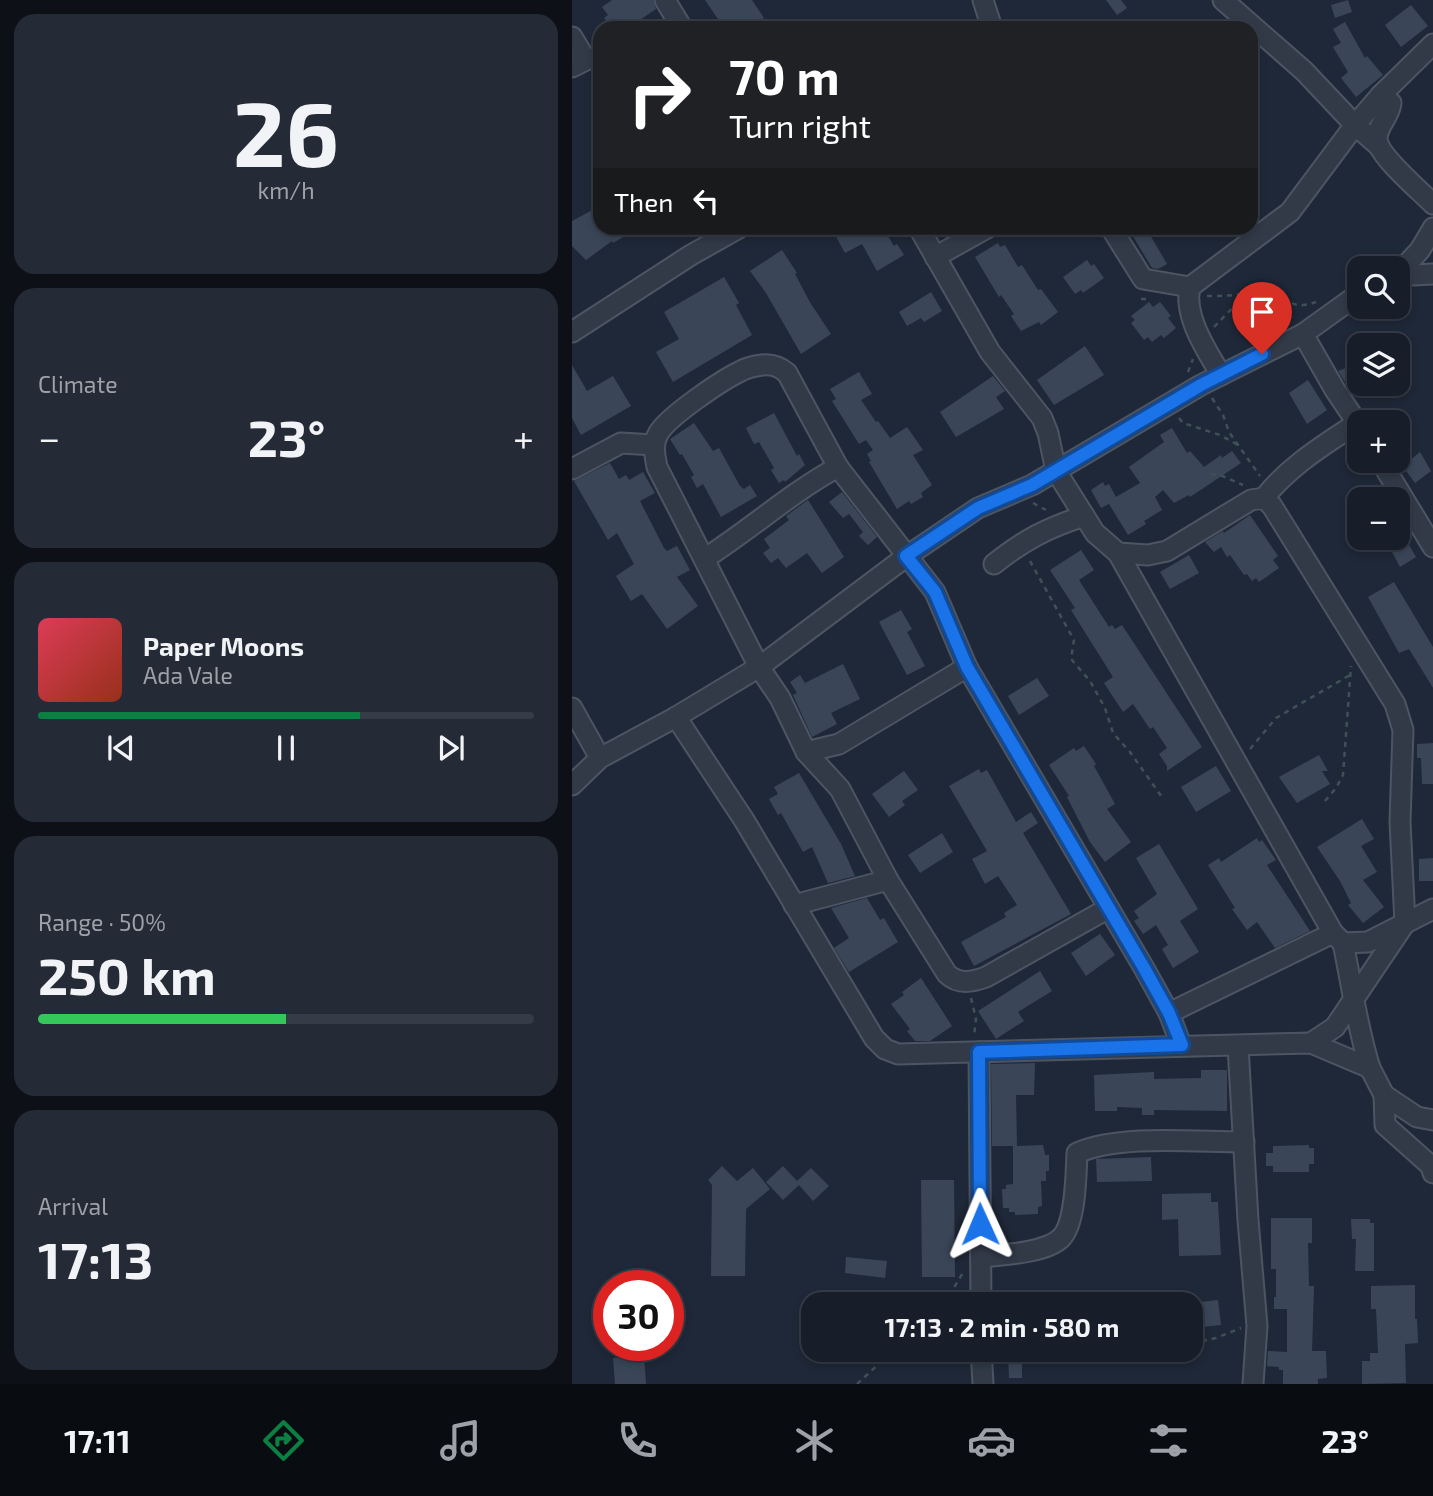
<!DOCTYPE html>
<meta charset="utf-8">
<style>
body{margin:0;font-family:"Exo 2",sans-serif;background:#242b36;color:#f1f3f6;height:100vh;display:flex;flex-direction:column;font-size:26px;white-space:nowrap}
*{box-sizing:border-box;margin:0}
p{font-size:23px;color:#9ea2a8}
.icon{flex:none;width:38px;height:38px;fill:none;stroke:currentColor;stroke-width:2;stroke-linecap:round;stroke-linejoin:round}
.map{position:relative;flex:1;overflow:hidden}
.details{display:flex;flex-direction:column;gap:14px;padding:14px;background:#0d1017;width:572px}
.details>*{flex:none}
.banner{position:absolute;left:21px;top:21px;width:665px;height:214px;border-radius:21px;box-shadow:0 4px 10px #0003,0 0 0 2px #363c47;background:#202124;color:#fff;overflow:hidden}
.controls{position:absolute;left:775px;top:256px;display:grid;gap:14px}
.controls a{display:grid;place-items:center;width:63px;height:63px;border-radius:14px;background:#171e2a;box-shadow:0 4px 10px #0003,0 0 0 2px #363c47;font-size:35px}
.speed{position:absolute;left:21px;top:1270px;display:flex;gap:14px;font-size:35px;font-weight:700;text-align:center}
.speed>*{display:grid;place-content:center;width:91px;height:91px;border-radius:50%;background:#171e2a;box-shadow:0 4px 10px #0003,0 0 0 2px #363c47;line-height:1}
.speed .limit{border:10px solid #d22;background:#fff;color:#111}
.pin{position:absolute;display:grid;place-items:center;width:60px;height:60px;color:#fff;margin:-72px -30px;border-radius:50% 50% 50% 0;rotate:-45deg;box-shadow:0 0 7px #0007}
.pin .icon{rotate:45deg}
.me{position:absolute;width:77px;margin:-38px;rotate:359deg;stroke-linejoin:round;filter:drop-shadow(0 0 5px #0008)}
.turn{display:flex;align-items:center;gap:24px;height:147px;padding:0 21px;font-size:32px}
.turn .icon{width:91px;height:91px;stroke-width:2.5}
.turn b{display:block;font-size:49px;line-height:60px}
.then{display:flex;align-items:center;height:66px;padding:0 21px;background:#0003;gap:14px;font-size:26px}
.big{font-size:52px;font-weight:700;line-height:1.1}
.details .tile{flex:1;display:flex;flex-direction:column;justify-content:center;gap:10px;min-width:0;padding:0 24px;border-radius:21px;background:#242b36}
.details .dial{align-items:center;gap:0}
.dial b{font-size:91px;line-height:1}
.song{display:flex;align-items:center;gap:21px}
.cover{width:84px;height:84px;border-radius:10px;background:linear-gradient(135deg,hsl(350 70% 55%),hsl(10 70% 35%))}
.played{height:7px;border-radius:4px;background:linear-gradient(90deg,#0b8043 65%,#363c47 65%)}
.keys{display:flex;justify-content:space-around;direction:ltr}
.heat{display:flex;justify-content:space-between;align-items:center;font-size:38px;direction:ltr}
.charge{height:10px;border-radius:5px;background:linear-gradient(90deg,#34c759 50%,#363c47 0)}
.trip{position:absolute;left:229px;top:1292px;width:402px;height:70px;border-radius:21px;background:#171e2a;box-shadow:0 4px 10px #0003,0 0 0 2px #363c47;font-weight:700;line-height:70px;text-align:center}
.tab-bar{display:flex;height:112px;justify-content:space-around;align-items:center;background:#090c11;color:#9ea2a8}
.tab-bar .icon{width:49px;height:49px}
.tab-bar .on{color:#0b8043}
.tab-bar b{font-size:32px;color:#f1f3f6}
main{display:flex;flex:1;min-height:0}
.map>svg:first-child{display:block}
.building{fill:#3a4658}
.lines{fill:none;stroke-linecap:round;stroke-linejoin:round}
.street-casing{stroke:#4d5563;stroke-width:23}
.path{stroke:#3e5256;stroke-width:2.5;stroke-dasharray:5 5;stroke-linecap:butt}
.street{stroke:#323a48;stroke-width:19}
.route-casing{stroke:#114b97;stroke-width:18}
.route{stroke:#1a73e8;stroke-width:12}
</style>
<main>
<section class="details">
<div class="tile dial"><b>26</b><p>km/h</p></div>
<div class="tile"><p>Climate</p>
<div class="heat"><a>−</a><b class="big">23°</b><a>+</a></div>
</div>
<div class="tile">
<div class="song"><i class="cover"></i><div><b>Paper Moons</b><p>Ada Vale</p></div></div>
<div class="played"></div>
<div class="keys"><svg class="icon" aria-label="previous" viewBox="0 0 24 24"><path d="M18 5L8 12l10 7zM5 5v14"/></svg><svg class="icon" aria-label="pause" viewBox="0 0 24 24"><path d="M8 5v14M16 5v14"/></svg><svg class="icon" aria-label="next" viewBox="0 0 24 24"><path d="M6 5l10 7-10 7zM19 5v14"/></svg></div>
</div>
<div class="tile"><p>Range · 50%</p><b class="big">250 km</b><div class="charge"></div></div>
<div class="tile"><p>Arrival</p><b class="big">17:13</b></div>
</section>
<div class="map">
<svg width="861" height="1384" viewBox="0 0 861 1384">
<rect width="100%" height="100%" fill="#1f2838"/>
<g class="building">
<path d="M40,0H81L84,9L56,28H23L34,20L32,18L36,15L30,7Z"/>
<path d="M133,0H180L192,18L187,21L191,28H152Z"/>
<path d="M534,0H549L555,8L545,15Z"/>
<path d="M776,0L780,12L763,18L759,5Z"/>
<path d="M839,5L856,26L829,47L813,25Z"/>
<path d="M773,22L793,58L795,56L811,75L784,97L769,78L776,72L761,47L769,43L761,29Z"/>
<path d="M28,206V228H67L41,243L40,241L14,260L0,246V221Z"/>
<path d="M270,228H311L322,246L325,244L332,255L305,271L290,244L273,253L262,233Z"/>
<path d="M556,228H574L595,264L586,269L580,268Z"/>
<path d="M426,243L428,247L433,245L446,267L450,265L466,290L469,289L486,312L469,325L467,322L449,331L439,316L442,314L429,295L427,297L403,257Z"/>
<path d="M210,250L225,273L223,274L239,304L259,334L229,354L194,293L178,271Z"/>
<path d="M515,260L519,266L522,264L532,278L511,293L509,290L503,294L491,277Z"/>
<path d="M152,277L167,303L164,305L180,335L101,382L84,352L107,339L92,312Z"/>
<path d="M359,292L370,311L352,322L349,318L335,326L327,312Z"/>
<path d="M577,302L581,307L588,302L599,316L596,318L604,328L592,338L589,335L580,342L576,337L572,340L559,323L563,320L559,316Z"/>
<path d="M513,346L532,375L482,405L465,380Z"/>
<path d="M784,364L788,383L791,385L778,390L766,371Z"/>
<path d="M0,365L15,391L41,376L59,406L9,435L0,418Z"/>
<path d="M287,372L300,394L289,400L304,422L306,421L318,438L335,427L351,450L341,455L360,485L349,493L351,497L339,504L337,501L325,509L297,462L299,461L295,454L301,450L294,440L287,444L260,401L264,399L258,389Z"/>
<path d="M421,376L433,391L424,397L432,409L384,437L368,412Z"/>
<path d="M736,380L755,410L735,424L717,393Z"/>
<path d="M202,413L225,456L227,454L233,465L213,482L212,480L207,483L199,470L202,468L187,442L182,444L174,428Z"/>
<path d="M122,423L141,451L147,448L168,486L172,489L178,485L185,496L149,517L131,484L125,488L119,477L122,475L110,454L108,455L98,439Z"/>
<path d="M600,428L615,453L618,451L632,467L649,455L650,458L660,451L669,463L618,497L617,495L602,503L591,490L583,497L590,510L572,521L574,524L556,535L537,504L529,508L519,490L531,482L533,486L537,484L544,497L568,483L557,467L592,442L588,435Z"/>
<path d="M848,452L859,471L843,483L826,460H838Z"/>
<path d="M38,463L47,479L54,475L57,480L71,472L83,493L68,501L92,548L95,551L105,546L118,570L105,577L126,606L95,629L70,594L59,601L44,576L62,564L45,533L36,540L2,481Z"/>
<path d="M270,492L305,537L296,545L287,536L291,532L277,514L271,518L257,502Z"/>
<path d="M236,500L272,557L250,573L235,553L214,568L206,558L199,563L191,553L198,548L192,539L217,520L214,516Z"/>
<path d="M678,515L706,556L701,560L707,568L687,582L684,578L680,581L675,574L672,575L658,555L655,557L649,547L642,552L633,542L651,531L652,533Z"/>
<path d="M832,536L844,557L828,567L820,552L824,550L819,543Z"/>
<path d="M509,550L522,570L507,580L537,627L540,625L543,629L550,625L630,747L595,771V766L587,754L595,748L581,727L578,729L561,704L551,712L532,683L541,677L499,610L503,608L478,570Z"/>
<path d="M617,555L627,573L598,589L588,572Z"/>
<path d="M822,582L861,647V688L837,649L827,653L796,597Z"/>
<path d="M329,610L340,629L335,632L353,666L335,675L307,622Z"/>
<path d="M271,664L288,699L259,713L265,724L240,737L221,695L225,693L218,682L228,675L233,683Z"/>
<path d="M465,678L477,696L447,715L436,696Z"/>
<path d="M861,743V784H850L849,758H845V744Z"/>
<path d="M512,746L524,764L522,766L543,804L535,809L559,842L533,862L518,842L495,797L497,796L477,765L502,748L504,751Z"/>
<path d="M747,755L756,771H750L758,784L725,803L707,777Z"/>
<path d="M644,766L659,791L624,812L609,787Z"/>
<path d="M407,769L409,773L415,770L444,822L459,812L466,823L451,833L499,914L402,966L389,942L434,917L432,913L445,905L426,876L413,884L400,859L415,851L377,786Z"/>
<path d="M332,771L346,790L330,801L333,805L317,817L300,794Z"/>
<path d="M227,773L269,844L283,876L256,883L240,847L231,852L209,813L206,815L197,799L206,794L202,787Z"/>
<path d="M790,819L802,839L789,846L805,872L791,880L812,907L791,923L776,905L779,903L768,881L745,847Z"/>
<path d="M370,833L381,852L348,873L336,855Z"/>
<path d="M685,838L687,842L690,840L704,860L695,865L738,931L703,948L685,922L675,930L660,909L663,908L636,865L647,858L649,862Z"/>
<path d="M587,844L626,909L608,921L627,952L601,968L590,949L596,945L584,925L571,934L562,921L567,918L562,911L585,894L564,858Z"/>
<path d="M861,858V881H847V859Z"/>
<path d="M295,898L308,920L312,918L326,942L277,972L262,948L277,938L259,908Z"/>
<path d="M528,934L543,955L514,976L499,953Z"/>
<path d="M468,971L480,991L446,1012L452,1021L424,1039L406,1011Z"/>
<path d="M349,978L380,1026L358,1041H343L335,1031L338,1029L319,1004L332,995L330,992Z"/>
<path d="M463,1063L462,1095H444L445,1146L471,1145L473,1155H477V1171H474V1181H469L470,1206L466,1207V1214L443,1215V1212H437V1208H431L430,1189H434V1185L441,1184V1146H420L419,1064Z"/>
<path d="M629,1070H655V1111L582,1110V1115H570V1108L545,1107V1111H523L522,1075L582,1072V1079L629,1078Z"/>
<path d="M737,1145V1148H742V1164H737V1172H701V1166H694V1153H701V1146Z"/>
<path d="M579,1157L580,1181L525,1182L524,1159Z"/>
<path d="M150,1166L165,1181L181,1168L198,1189L174,1209L173,1276H139L140,1185L136,1180Z"/>
<path d="M211,1166L225,1181L239,1168L257,1186L241,1201L227,1185L211,1200L194,1182Z"/>
<path d="M349,1180H382L383,1277H350Z"/>
<path d="M639,1193V1202H646L649,1255L607,1256L606,1219L590,1220V1194Z"/>
<path d="M699,1218H740V1243H736L737,1286H742L740,1351H754L755,1378L746,1379V1384H711V1370H707V1367L695,1366L696,1351L715,1352V1309H702V1297H704V1269H699Z"/>
<path d="M779,1219H798V1223H802V1271H783L784,1239H780Z"/>
<path d="M274,1257L315,1261L313,1278L273,1273Z"/>
<path d="M843,1285V1319H845L846,1343L833,1344L834,1383L790,1384V1361H798V1353H806L804,1309H799V1286Z"/>
<path d="M646,1300L649,1325L620,1328V1303Z"/>
<path d="M72,1356L74,1384H43L41,1358Z"/>
<path d="M436,1356H450V1378H437Z"/>
</g>
<g class="lines">
<g class="street-casing">
<g id="street">
<path d="M93,0L110,28"/>
<path d="M411,0L420,28"/>
<path d="M651,0L732,71L783,125L807,146"/>
<path d="M0,37L14,60L0,67"/>
<path d="M809,95L819,103C818,116 804,127 805,140C807,156 848,191 861,204"/>
<path d="M347,228L418,352L470,418L476,433L484,471L523,533L546,553L761,933L771,943L796,942L861,909"/>
<path d="M539,228L571,279L618,287L718,212L783,125L809,95L861,44"/>
<path d="M363,257L415,228"/>
<path d="M834,265L848,250L861,228"/>
<path d="M826,270L834,265L842,275L861,274"/>
<path d="M618,287C611,316 635,351 649,375"/>
<path d="M0,332L119,255L167,228"/>
<path d="M731,334L763,390L788,427"/>
<path d="M808,460L861,547"/>
<path d="M0,469L49,443L82,445"/>
<path d="M692,498C717,466 752,445 785,423"/>
<path d="M546,553L576,555L595,551L679,500L692,498L700,506L823,704L831,730L828,822L833,923L763,1027L739,1043"/>
<path d="M132,559C178,530 218,493 266,467"/>
<path d="M422,564C452,540 475,528 512,516"/>
<path d="M0,708L28,758"/>
<path d="M104,717L172,820L302,1038L313,1049L326,1054L739,1043L798,1068L812,1095L845,1117L861,1120"/>
<path d="M234,752L267,744L395,667"/>
<path d="M0,785L28,758L104,717L187,667L335,556L406,508L460,485L629,385L731,334L788,293"/>
<path d="M222,905L316,880"/>
<path d="M535,909L414,977C400,982 387,985 375,974L316,880L268,789L234,752L208,698L187,667L85,467C83,456 80,445 86,434C95,417 150,380 169,371C174,368 183,366 190,365C200,364 207,366 215,373L266,467L363,592L395,667L572,968L597,1013L609,1045"/>
<path d="M771,943C780,986 785,1027 798,1068"/>
<path d="M597,1013L761,933"/>
<path d="M666,1046L676,1220L685,1326L681,1384"/>
<path d="M407,1052L409,1304"/>
<path d="M812,1095L813,1125L859,1166L861,1173"/>
<path d="M409,1257C429,1255 474,1253 489,1238C504,1223 504,1174 505,1153C549,1134 623,1142 672,1142"/>
<path d="M409,1349L411,1384"/>
</g>
</g>
<g class="path">
<path d="M635,296C644,296 653,296 662,295C673,294 684,288 695,289C718,292 713,313 744,302"/>
<path d="M569,299H579"/>
<path d="M642,327L676,292"/>
<path d="M616,372L621,359"/>
<path d="M640,398L651,415L657,432L688,476"/>
<path d="M607,418L611,423L648,435L666,445"/>
<path d="M639,474L648,475L671,485"/>
<path d="M461,503L474,510"/>
<path d="M458,561L502,640L499,659L518,681L533,708L541,733L558,752L592,800"/>
<path d="M678,749L704,718L778,675"/>
<path d="M753,801L764,788L771,775L779,666"/>
<path d="M399,998L404,1019L402,1036"/>
<path d="M372,1304L392,1271"/>
<path d="M620,1343L644,1338L669,1328"/>
<path d="M285,1384L323,1349"/>
</g>
<use href="#street" class="street"/>
</g>
<g class="lines">
<g class="route-casing">
<path id="route" d="M408,1224L407,1052L610,1045L597,1013L572,968L395,667L363,592L334,556L406,508L460,485L629,385L690,354"/>
</g>
<use href="#route" class="route"/>
</g>
</svg>
<div class="controls">
<a><svg class="icon" aria-label="search" viewBox="0 0 24 24"><circle cx="10" cy="10" r="6"/><path d="M15 15l6 6"/></svg></a>
<a><svg class="icon" aria-label="layers" viewBox="0 0 24 24"><path d="M12 4l9 5-9 5-9-5zM3 14l9 5 9-5"/></svg></a>
<a>+</a>
<a>−</a>
</div>
<div class="speed"><div class="limit">30</div></div>
<div class="pin" style="left:690px;top:354px;background:#d93025"><svg class="icon" aria-label="arrive" viewBox="0 0 24 24"><path d="M6 21V4h12l-3 4 3 4H6"/></svg></div>
<svg class="me" style="left:408px;top:1224px" viewBox="-20 -20 40 40"><path d="M0-17L14 15 0 8-14 15z" fill="#1a73e8" stroke="#fff" stroke-width="4"/></svg>
<div class="trip">17:13 · 2 min · 580 m</div>
<div class="banner">
<div class="turn"><svg class="icon" aria-label="right" viewBox="0 0 24 24"><path d="M7 20v-9h11M14 6l5 5-5 5"/></svg><div><b>70 m</b>Turn right</div></div>
<div class="then">Then<svg class="icon" aria-label="left" viewBox="0 0 24 24"><path d="M17 20v-9H6M10 6l-5 5 5 5"/></svg></div>
</div>
</div>
</main>
<nav class="tab-bar">
<b>17:11</b>
<svg class="icon on" aria-label="directions" viewBox="0 0 24 24"><path d="M12 3l9 9-9 9-9-9zM9 14v-3h6M13 9l2 2-2 2"/></svg>
<svg class="icon" aria-label="music" viewBox="0 0 24 24"><path d="M9 18V5l10-2v13"/><circle cx="6" cy="18" r="3"/><circle cx="16" cy="16" r="3"/></svg>
<svg class="icon" aria-label="phone" viewBox="0 0 24 24"><path d="M5 4h4l2 5-3 2q2 4 5 5l2-3 5 2v4C11 20 4 13 5 4z"/></svg>
<svg class="icon" aria-label="climate" viewBox="0 0 24 24"><path d="M12 3v18M4 7l16 10M4 17L20 7"/></svg>
<svg class="icon" aria-label="car" viewBox="0 0 24 24"><path d="M5 17H2v-5l4-1 3-4h7l3 4 3 1v5h-3M9 17h6M6 11h13"/><circle cx="7" cy="17" r="2"/><circle cx="17" cy="17" r="2"/></svg>
<svg class="icon" aria-label="filters" viewBox="0 0 24 24"><path d="M4 7h16M4 17h16"/><circle cx="9" cy="7" r="2"/><circle cx="15" cy="17" r="2"/></svg>
<b>23°</b>
</nav>
